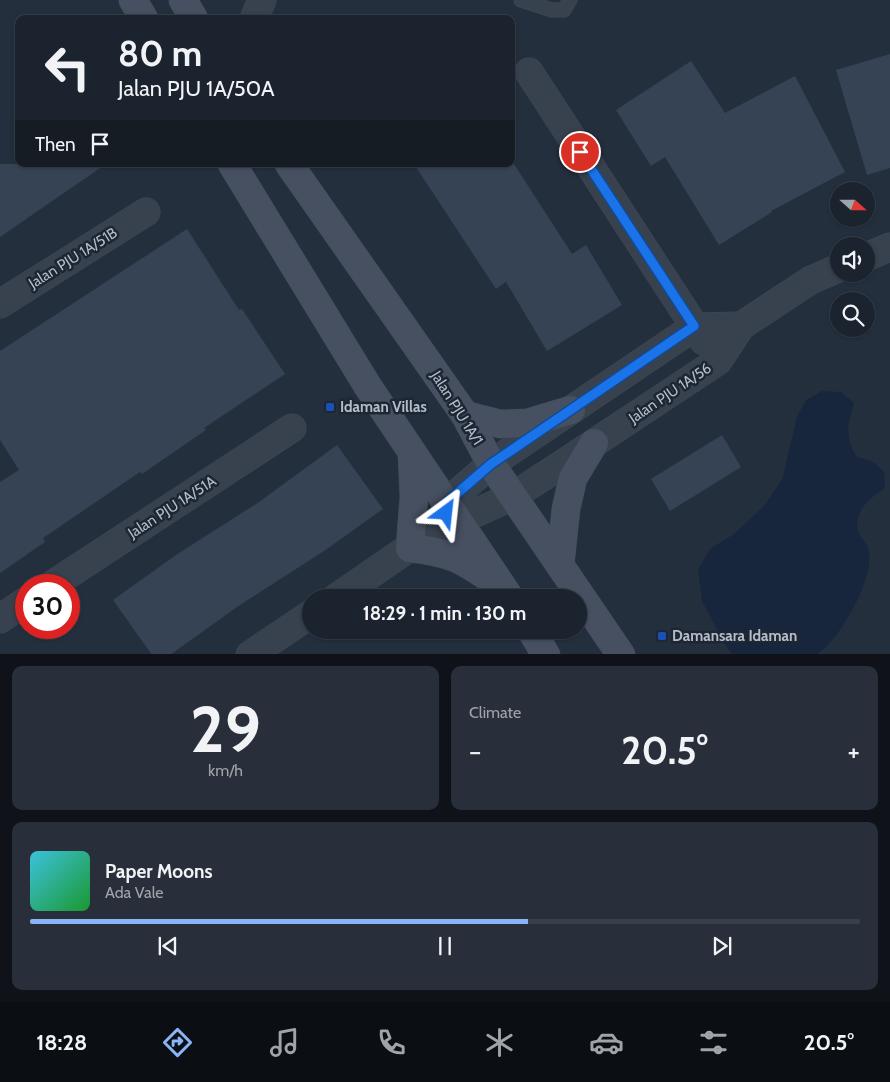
<!DOCTYPE html>
<meta charset="utf-8">
<style>
body{margin:0;font-family:Cabin,sans-serif;background:#282f3a;color:#f1f3f6;height:100vh;display:flex;flex-direction:column;font-size:19px;white-space:nowrap}
*{box-sizing:border-box;margin:0}
p{font-size:16px;color:#a0a4aa}
.icon{flex:none;width:28px;height:28px;fill:none;stroke:currentColor;stroke-width:2;stroke-linecap:round;stroke-linejoin:round}
.map{position:relative;height:654px;overflow:hidden}
.side{display:flex;flex-direction:column;gap:12px;padding:12px;background:#0f1319;flex:1}
.side>*{flex:none}
.hud{position:absolute;left:15px;top:15px;width:500px;height:152px;border-radius:10px;box-shadow:0 1px 4px #0004,0 0 0 1px #39404a;background:#1b232e;color:#f1f3f6;overflow:hidden}
.needle{width:32px;rotate:111deg}
.fabs{position:absolute;left:830px;top:182px;display:grid;gap:10px}
.fabs a{display:grid;place-items:center;width:45px;height:45px;border-radius:50%;background:#1b232e;box-shadow:0 1px 4px #0004,0 0 0 1px #39404a;font-size:25px}
.speed{position:absolute;left:15px;top:574px;display:flex;gap:10px;font-size:25px;font-weight:700;text-align:center}
.speed>*{display:grid;place-content:center;width:65px;height:65px;border-radius:50%;background:#1b232e;box-shadow:0 1px 4px #0004,0 0 0 1px #39404a;line-height:1}
.speed .limit{border:8px solid #d22;background:#fff;color:#111}
.pin{position:absolute;display:grid;place-items:center;width:42px;height:42px;color:#fff;margin:-21px;border:2px solid #fff;border-radius:50%;box-shadow:0 1px 5px #0007}
.me{position:absolute;width:55px;margin:-28px;rotate:30deg;stroke-linejoin:round;filter:drop-shadow(0 0 4px #0008)}
.turn{display:flex;align-items:center;gap:18px;height:105px;padding:0 20px;font-size:22px}
.turn .icon{width:65px;height:65px;stroke-width:2.5}
.turn b{display:block;font-size:35px;line-height:42px}
.then{display:flex;align-items:center;height:48px;padding:0 20px;background:#0003;gap:10px;font-size:19px}
.big{font-size:38px;font-weight:700;line-height:1.1}
.side .tile{flex:1;display:flex;flex-direction:column;justify-content:center;gap:8px;min-width:0;padding:0 18px;border-radius:10px;background:#282f3a}
.side .dial{align-items:center;gap:0}
.dial b{font-size:65px;line-height:1}
.song{display:flex;align-items:center;gap:15px}
.cover{width:60px;height:60px;border-radius:8px;background:linear-gradient(135deg,hsl(190 70% 55%),hsl(130 70% 35%))}
.played{height:5px;border-radius:2px;background:linear-gradient(90deg,#8ab4f8 60%,#39404a 60%)}
.keys{display:flex;justify-content:space-around;direction:ltr}
.heat{display:flex;justify-content:space-between;align-items:center;font-size:28px;direction:ltr}
.side .tiles{flex:1;display:grid;gap:12px;grid-template-columns:1fr 1fr}
.tile:last-child{grid-column:span 2}
.trip{position:absolute;left:302px;top:589px;width:285px;height:50px;border-radius:25px;background:#1b232e;box-shadow:0 1px 4px #0004,0 0 0 1px #39404a;font-weight:700;line-height:50px;text-align:center}
.tabs{display:flex;height:80px;justify-content:space-around;align-items:center;background:#0b0e12;color:#a0a4aa}
.tabs .icon{width:35px;height:35px}
.tabs .selected{color:#8ab4f8}
.tabs b{font-size:22px;color:#f1f3f6}
.map>svg:first-child{display:block}
.water{fill:#17263c}
.building{fill:#364354}
.lines{fill:none;stroke-linecap:round;stroke-linejoin:round}
.service-casing{stroke:#414a57;stroke-width:15}
.minor-casing{stroke:#414a57;stroke-width:29}
.secondary-casing{stroke:#414a57;stroke-width:29}
.service{stroke:#38414e;stroke-width:14}
.minor{stroke:#38414e;stroke-width:28}
.secondary{stroke:#465061;stroke-width:28}
.route-casing{stroke:#114b97;stroke-width:12}
.route{stroke:#1a73e8;stroke-width:9}
.transit-dot{fill:#1a4fb4;stroke:#1d2633;stroke-width:2}
.labels{text-anchor:middle;stroke-width:5;stroke-linejoin:round;paint-order:stroke}
.street-label{font-size:15px;fill:#b4bcc9;stroke:#1d2633}
.poi-label{font-size:15px;font-weight:bold;fill:#b4bcc9;stroke:#1d2633;text-anchor:start}
</style>
<div class="map">
<svg width="890" height="655" viewBox="0 0 890 655">
<rect width="100%" height="100%" fill="#242f3e"/>
<path class="water" d="M822,391L841,392L854,403C847,425 845,436 856,456L875,463L884,472L885,488C870,497 851,514 859,534C862,539 868,545 869,551C874,579 840,640 817,654H733L727,648L702,601L698,570L710,549L734,534L764,506L782,480L797,417L806,400Z"/>
<g class="building">
<path d="M890,54V168L867,175L836,70Z"/>
<path d="M691,61L725,113L795,76L845,172L771,211L772,212L719,245L665,157L651,166L616,110Z"/>
<path d="M0,164H106L0,237Z"/>
<path d="M414,164H514L572,254L586,245L622,305L547,351L506,282L496,289Z"/>
<path d="M187,229L239,310L242,309L285,374L204,428L206,430L142,474L140,472L43,538L45,542L0,573V482L19,470L0,440V351Z"/>
<path d="M722,435L741,467L670,511L651,479Z"/>
<path d="M337,445L383,509L324,551L237,607L170,655H152L113,600L176,555L259,502Z"/>
</g>
<g class="lines">
<g class="service-casing">
<path id="service" d="M521,0L552,10H564L570,0"/>
</g>
<g class="minor-casing">
<g id="minor">
<path d="M254,19L262,0"/>
<path d="M529,72L704,341"/>
<path d="M866,257L890,247"/>
<path d="M0,304L146,212"/>
<path d="M445,523L446,503L491,464L694,327L741,326"/>
<path d="M52,585L292,428"/>
<path d="M336,598L445,523L458,521L513,496L561,465L718,361L741,326L811,280L839,268"/>
<path d="M0,619L26,601"/>
<path d="M250,655L311,614"/>
</g>
</g>
<g class="secondary-casing">
<g id="secondary">
<path d="M133,0L144,19"/>
<path d="M183,0L194,19"/>
<path d="M232,164L367,385L510,598"/>
<path d="M289,164L465,415L491,464L621,655"/>
<path d="M465,415L500,424L528,423L571,410"/>
<path d="M412,454L414,497L410,548C448,552 461,558 493,581"/>
<path d="M560,565L566,509L573,478L594,443"/>
<path d="M531,630L546,655"/>
</g>
</g>
<use href="#service" class="service"/>
<use href="#minor" class="minor"/>
<use href="#secondary" class="secondary"/>
</g>
<g class="lines">
<g class="route-casing">
<path id="route" d="M446,513V503L491,464L694,326L580,152"/>
</g>
<use href="#route" class="route"/>
</g>
<g class="transit-dot">
<rect x="325" y="402" width="10" height="10" rx="2.5"/>
<rect x="657" y="631" width="10" height="10" rx="2.5"/>
</g>
<g class="labels">
<g class="street-label">
<text transform="translate(73 258) rotate(-32)" y="5">Jalan PJU 1A/51B</text>
<text transform="translate(670 393) rotate(-34)" y="5">Jalan PJU 1A/56</text>
<text transform="translate(457 408) rotate(58)" y="5">Jalan PJU 1A/1</text>
<text transform="translate(172 507) rotate(-33)" y="5">Jalan PJU 1A/51A</text>
</g>
<g class="poi-label">
<text x="340" y="412">Idaman Villas</text>
<text x="672" y="641">Damansara Idaman</text>
</g>
</g>
</svg>
<div class="fabs">
<a><svg class="needle" viewBox="-14 -14 28 28"><path d="M0-13l5 13h-10z" fill="#e53935"/><path d="M0 13l5-13h-10z" fill="#a0a4aa"/></svg></a>
<a><svg class="icon" aria-label="sound" viewBox="0 0 24 24"><path d="M4 9h4l5-4v14l-5-4H4zM17 9q2 3 0 6"/></svg></a>
<a><svg class="icon" aria-label="search" viewBox="0 0 24 24"><circle cx="10" cy="10" r="6"/><path d="M15 15l6 6"/></svg></a>
</div>
<div class="speed"><div class="limit">30</div></div>
<div class="pin" style="left:580px;top:152px;background:#d93025"><svg class="icon" aria-label="arrive" viewBox="0 0 24 24"><path d="M6 21V4h12l-3 4 3 4H6"/></svg></div>
<svg class="me" style="left:446px;top:513px" viewBox="-20 -20 40 40"><path d="M0-17L14 15 0 8-14 15z" fill="#1a73e8" stroke="#fff" stroke-width="4"/></svg>
<div class="trip">18:29 · 1 min · 130 m</div>
<div class="hud">
<div class="turn"><svg class="icon" aria-label="left" viewBox="0 0 24 24"><path d="M17 20v-9H6M10 6l-5 5 5 5"/></svg><div><b>80 m</b>Jalan PJU 1A/50A</div></div>
<div class="then">Then<svg class="icon" aria-label="arrive" viewBox="0 0 24 24"><path d="M6 21V4h12l-3 4 3 4H6"/></svg></div>
</div>
</div>
<section class="side">
<div class="tiles">
<div class="tile dial"><b>29</b><p>km/h</p></div>
<div class="tile"><p>Climate</p>
<div class="heat"><a>−</a><b class="big">20.5°</b><a>+</a></div>
</div>
<div class="tile">
<div class="song"><i class="cover"></i><div><b>Paper Moons</b><p>Ada Vale</p></div></div>
<div class="played"></div>
<div class="keys"><svg class="icon" aria-label="previous" viewBox="0 0 24 24"><path d="M18 5L8 12l10 7zM5 5v14"/></svg><svg class="icon" aria-label="pause" viewBox="0 0 24 24"><path d="M8 5v14M16 5v14"/></svg><svg class="icon" aria-label="next" viewBox="0 0 24 24"><path d="M6 5l10 7-10 7zM19 5v14"/></svg></div>
</div>
</div>
</section>
<nav class="tabs">
<b>18:28</b>
<svg class="icon selected" aria-label="directions" viewBox="0 0 24 24"><path d="M12 3l9 9-9 9-9-9zM9 14v-3h6M13 9l2 2-2 2"/></svg>
<svg class="icon" aria-label="music" viewBox="0 0 24 24"><path d="M9 18V5l10-2v13"/><circle cx="6" cy="18" r="3"/><circle cx="16" cy="16" r="3"/></svg>
<svg class="icon" aria-label="phone" viewBox="0 0 24 24"><path d="M5 4h4l2 5-3 2q2 4 5 5l2-3 5 2v4C11 20 4 13 5 4z"/></svg>
<svg class="icon" aria-label="climate" viewBox="0 0 24 24"><path d="M12 3v18M4 7l16 10M4 17L20 7"/></svg>
<svg class="icon" aria-label="car" viewBox="0 0 24 24"><path d="M5 17H2v-5l4-1 3-4h7l3 4 3 1v5h-3M9 17h6M6 11h13"/><circle cx="7" cy="17" r="2"/><circle cx="17" cy="17" r="2"/></svg>
<svg class="icon" aria-label="filters" viewBox="0 0 24 24"><path d="M4 7h16M4 17h16"/><circle cx="9" cy="7" r="2"/><circle cx="15" cy="17" r="2"/></svg>
<b>20.5°</b>
</nav>
